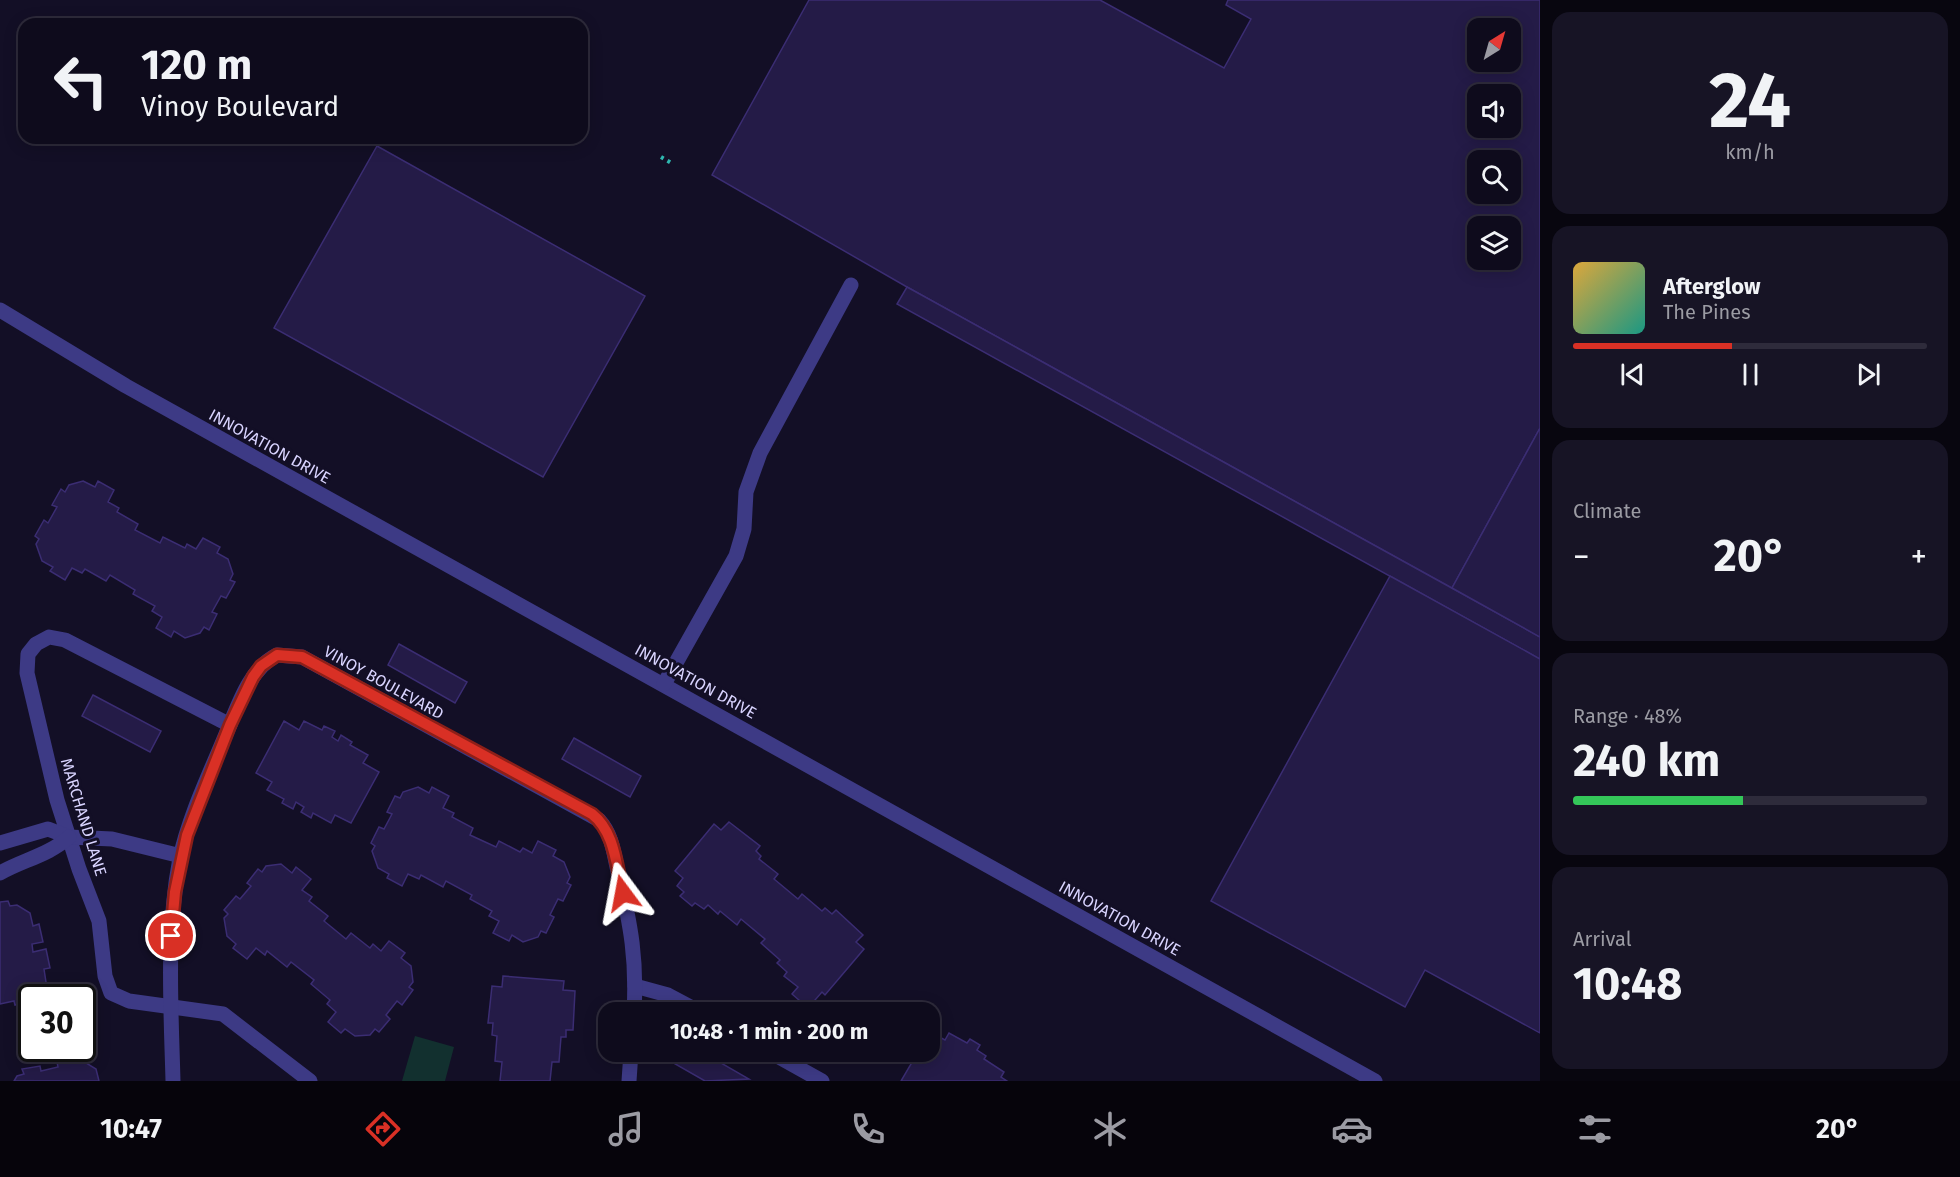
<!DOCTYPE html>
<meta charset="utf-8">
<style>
body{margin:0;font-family:"Fira Sans",sans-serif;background:#171425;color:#f1f3f6;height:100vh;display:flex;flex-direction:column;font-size:22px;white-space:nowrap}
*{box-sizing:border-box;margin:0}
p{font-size:20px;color:#9b9ba3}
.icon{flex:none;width:33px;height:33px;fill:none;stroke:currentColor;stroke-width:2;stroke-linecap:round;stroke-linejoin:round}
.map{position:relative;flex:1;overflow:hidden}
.details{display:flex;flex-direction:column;gap:12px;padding:12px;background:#08060f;width:420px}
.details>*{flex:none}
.guide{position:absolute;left:18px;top:18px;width:570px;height:126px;border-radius:18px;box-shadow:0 3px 15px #0003,0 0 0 2px #2e2b3b;background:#0e0b1c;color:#f1f3f6;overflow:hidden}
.needle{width:39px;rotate:37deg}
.buttons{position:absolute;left:1467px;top:18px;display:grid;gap:12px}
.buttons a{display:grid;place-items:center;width:54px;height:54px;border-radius:12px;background:#0e0b1c;box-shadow:0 3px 15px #0003,0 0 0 2px #2e2b3b;font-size:30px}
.speed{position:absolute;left:18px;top:984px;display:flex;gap:12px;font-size:30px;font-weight:700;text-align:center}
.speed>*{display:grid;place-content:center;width:78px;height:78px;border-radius:50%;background:#0e0b1c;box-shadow:0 3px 15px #0003,0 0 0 2px #2e2b3b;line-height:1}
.speed .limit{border:3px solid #111;border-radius:9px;background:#fff;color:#111}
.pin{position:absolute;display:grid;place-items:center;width:51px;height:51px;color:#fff;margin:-26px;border:3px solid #fff;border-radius:50%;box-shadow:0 2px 6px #0007}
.me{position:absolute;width:66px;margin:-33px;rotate:347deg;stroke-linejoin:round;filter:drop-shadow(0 0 4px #0008)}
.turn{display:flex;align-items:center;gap:21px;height:126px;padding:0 24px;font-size:27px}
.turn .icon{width:78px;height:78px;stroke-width:2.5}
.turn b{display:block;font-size:42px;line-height:51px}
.big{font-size:45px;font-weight:700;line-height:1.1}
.details .card{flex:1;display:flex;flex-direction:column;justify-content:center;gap:9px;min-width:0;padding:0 21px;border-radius:18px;background:#171425}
.details .dial{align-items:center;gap:0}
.dial b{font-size:78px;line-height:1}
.song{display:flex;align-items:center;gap:18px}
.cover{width:72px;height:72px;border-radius:9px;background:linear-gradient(135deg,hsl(40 70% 55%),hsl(170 70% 35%))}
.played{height:6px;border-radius:3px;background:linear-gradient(90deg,#d93025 45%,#2e2b3b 45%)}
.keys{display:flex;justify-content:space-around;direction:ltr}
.heat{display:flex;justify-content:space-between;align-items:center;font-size:33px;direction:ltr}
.charge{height:9px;border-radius:4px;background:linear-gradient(90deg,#34c759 48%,#2e2b3b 0)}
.trip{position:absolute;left:598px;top:1002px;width:342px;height:60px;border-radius:18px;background:#0e0b1c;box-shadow:0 3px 15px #0003,0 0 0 2px #2e2b3b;font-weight:700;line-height:60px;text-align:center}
.menu{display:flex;height:96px;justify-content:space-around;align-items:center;background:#06040b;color:#9b9ba3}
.menu .icon{width:42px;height:42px}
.menu .selected{color:#d93025}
.menu b{font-size:27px;color:#f1f3f6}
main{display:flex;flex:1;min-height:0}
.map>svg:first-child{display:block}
.green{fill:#12302f}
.building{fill:#241b47;stroke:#3b2d73;stroke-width:1.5;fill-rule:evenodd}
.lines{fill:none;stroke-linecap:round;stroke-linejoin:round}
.path{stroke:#2fb8b0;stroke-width:4;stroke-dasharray:3 4.5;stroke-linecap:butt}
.minor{stroke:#3d3a85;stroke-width:15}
.route-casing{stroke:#8d1f18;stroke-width:15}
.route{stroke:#d93025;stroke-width:10}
.labels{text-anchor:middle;stroke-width:6;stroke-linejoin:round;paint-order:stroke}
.street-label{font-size:16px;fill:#d9d4ff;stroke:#130f26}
</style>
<main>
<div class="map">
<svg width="1540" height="1081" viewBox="0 0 1540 1081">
<rect width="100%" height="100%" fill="#130f26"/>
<path class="green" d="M415,1036L454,1047L445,1081H402Z"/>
<g class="building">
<path d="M809,0H1100L1224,68L1251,19L1226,5L1228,0H1540V428L1452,588L907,287L712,175ZM1478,28H1510V62H1478ZM1478,94H1510V128H1478ZM1478,160H1510V194H1478ZM1478,226H1510V260H1478Z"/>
<path d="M377,146L645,296L543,477L274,328Z"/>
<path d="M907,287L1540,637V659L897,304Z"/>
<path d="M1540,428V637L1452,588Z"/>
<path d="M83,481L95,487L98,481L114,490L108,502L119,508L117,512L138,524L135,530L160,543L163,537L185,548L187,544L196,549L203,538L220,547L217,553L228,559L233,574L230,580L235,582L226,598L221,596L212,612L217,614L209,630L204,627L200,633L185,638L174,631L171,637L156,628L162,617L152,611L155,606L133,594L135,590L110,575L106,581L85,569L82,573L72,568L65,580L50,571L53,567L42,561L36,544L39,539L35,536L44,520L48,523L57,507L52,505L61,489L65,492L69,485Z"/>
<path d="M1390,576L1540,659V1033L1425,970L1405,1007L1211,901Z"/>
<path d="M399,644L467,682L455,703L388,665Z"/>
<path d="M93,695L161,731L150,752L82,716Z"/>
<path d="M284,721L299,730L304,721L322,730L324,726L335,731L332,737L338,741L341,735L352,742L350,745L368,755L363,763L379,772L351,823L335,815L331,823L313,813L311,818L301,812L304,807L296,802L293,809L282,803L284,799L267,790L272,782L256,773Z"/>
<path d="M574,738L641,776L630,797L562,759Z"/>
<path d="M418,787L429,793L432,787L449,796L443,808L454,813L452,817L473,828L470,835L496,847L499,841L520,852L523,848L532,853L538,841L556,850L553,856L564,862L570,877L567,883L571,885L563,901L558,899L550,915L554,917L546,933L541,931L538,937L523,942L512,935L509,941L493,933L499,921L489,916L492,911L470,899L472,895L446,881L443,887L421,875L419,879L408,874L402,886L387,878L389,874L378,868L372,851L375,846L371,843L379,827L384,829L392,814L387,812L395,796L400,798L403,792Z"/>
<path d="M729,822L760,846L756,851L761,856L759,859L778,874L774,879L798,899L802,894L822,911L825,908L832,914L836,910L863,935L856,942L864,949L825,995L822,992L808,1008L792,994L798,987L784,976L787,972L777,963L780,960L761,943L765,939L741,919L737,925L720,911L718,914L708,905L704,909L695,903L692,906L680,896L684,892L677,886L683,878L675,871L714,824L721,830Z"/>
<path d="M281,864L292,873L296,867L311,879L302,890L312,897L309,901L328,916L324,921L346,939L351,933L370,948L373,944L381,951L389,941L405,953L401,958L411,966L413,982L409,987L413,990L402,1005L397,1001L386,1015L390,1019L379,1032L375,1029L370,1035L355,1036L345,1029L341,1033L328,1022L336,1012L327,1004L330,1000L311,984L314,980L291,962L287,967L267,951L265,955L256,948L247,959L233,948L236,944L227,936L224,918L228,914L224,910L236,896L240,899L251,886L247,883L258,869L262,872L266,866Z"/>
<path d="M8,901L10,906L17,905L30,913L33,926L39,924L43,942L32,944L33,952L46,949L50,968L44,969L46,982L39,995L31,997L32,1001L15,1005L14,1001L0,1004V902Z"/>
<path d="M503,976L564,981L563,990L575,991L573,1030H566V1037H561L559,1062H552L550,1081H500L502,1062L495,1061L497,1036L492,1035L493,1023H488L492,986L502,987Z"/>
<path d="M930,1032L945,1040L949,1033L967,1043L970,1039L980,1045L977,1050L986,1056L984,1059L1004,1072L1001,1077L1007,1081H901L918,1052H930Z"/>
<path d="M675,1052H702L749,1079L705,1081L670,1061Z"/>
<path d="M75,1058L76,1063L83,1061L96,1069L99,1081H14L17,1076L24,1074L22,1069L40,1066L41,1071L58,1067L57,1062Z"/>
</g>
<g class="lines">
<path class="path" d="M661,157L673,164"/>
<g class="minor">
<path d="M0,310L126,386L1375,1081"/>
<path d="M664,684L736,556L744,529L746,492L760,453L851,285"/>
<path d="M230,725L65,640L49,637L36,644L28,654L27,673L57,800L79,869L99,921L105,976L111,993L129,1001L223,1014L310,1081"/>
<path d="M0,843L48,829L69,837L112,839L181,856"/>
<path d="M0,873C23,860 49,855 69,837"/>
<path d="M635,986L668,995L700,1012"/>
<path d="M770,1052L822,1081"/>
<path d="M173,1081C171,1007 166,931 180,858C189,816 210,773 226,734C238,706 249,669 277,655L302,657L599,820C613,835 614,856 619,876C631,926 637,960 634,1012"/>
<path d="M629,1081L631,1052"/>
</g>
</g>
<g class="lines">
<g class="route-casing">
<path id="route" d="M171,936L175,892L187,835L230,725L253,677L261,666L277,655L302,657L592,814C615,832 616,865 623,893"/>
</g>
<use href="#route" class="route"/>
</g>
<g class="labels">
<g class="street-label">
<text transform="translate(270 446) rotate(29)" y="6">INNOVATION DRIVE</text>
<text transform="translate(696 681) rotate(29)" y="6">INNOVATION DRIVE</text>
<text transform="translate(384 682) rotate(29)" y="6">VINOY BOULEVARD</text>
<text transform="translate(84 817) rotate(73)" y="6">MARCHAND LANE</text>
<text transform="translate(1120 918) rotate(29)" y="6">INNOVATION DRIVE</text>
</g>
</g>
</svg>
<div class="buttons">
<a><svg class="needle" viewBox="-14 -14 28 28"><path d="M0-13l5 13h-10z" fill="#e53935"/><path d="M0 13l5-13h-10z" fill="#9b9ba3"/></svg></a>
<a><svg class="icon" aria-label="sound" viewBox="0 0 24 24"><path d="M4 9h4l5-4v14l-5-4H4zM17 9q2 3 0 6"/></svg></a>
<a><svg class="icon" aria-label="search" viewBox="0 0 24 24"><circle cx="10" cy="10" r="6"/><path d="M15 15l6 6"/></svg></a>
<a><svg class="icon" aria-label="layers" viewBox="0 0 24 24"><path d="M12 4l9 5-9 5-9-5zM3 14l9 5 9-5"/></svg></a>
</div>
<div class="speed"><div class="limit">30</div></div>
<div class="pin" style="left:171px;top:936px;background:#d93025"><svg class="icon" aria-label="arrive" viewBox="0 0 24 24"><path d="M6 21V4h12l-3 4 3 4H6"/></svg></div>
<svg class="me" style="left:623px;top:893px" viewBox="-20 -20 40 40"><path d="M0-17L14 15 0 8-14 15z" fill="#d93025" stroke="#fff" stroke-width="4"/></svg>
<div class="trip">10:48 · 1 min · 200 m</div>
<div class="guide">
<div class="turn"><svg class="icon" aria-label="left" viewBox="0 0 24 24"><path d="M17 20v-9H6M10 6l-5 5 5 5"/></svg><div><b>120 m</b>Vinoy Boulevard</div></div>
</div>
</div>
<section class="details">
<div class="card dial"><b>24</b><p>km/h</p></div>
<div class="card">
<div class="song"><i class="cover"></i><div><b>Afterglow</b><p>The Pines</p></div></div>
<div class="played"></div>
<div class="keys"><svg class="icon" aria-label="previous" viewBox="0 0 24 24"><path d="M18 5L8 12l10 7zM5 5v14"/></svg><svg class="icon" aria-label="pause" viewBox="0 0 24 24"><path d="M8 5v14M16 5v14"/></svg><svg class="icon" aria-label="next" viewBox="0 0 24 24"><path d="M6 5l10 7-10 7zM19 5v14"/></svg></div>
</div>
<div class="card"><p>Climate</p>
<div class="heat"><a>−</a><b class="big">20°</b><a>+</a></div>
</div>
<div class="card"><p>Range · 48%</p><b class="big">240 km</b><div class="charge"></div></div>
<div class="card"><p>Arrival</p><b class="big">10:48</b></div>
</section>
</main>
<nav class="menu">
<b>10:47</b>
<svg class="icon selected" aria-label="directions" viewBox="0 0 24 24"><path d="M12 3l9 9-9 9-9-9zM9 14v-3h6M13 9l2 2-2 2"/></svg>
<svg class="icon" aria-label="music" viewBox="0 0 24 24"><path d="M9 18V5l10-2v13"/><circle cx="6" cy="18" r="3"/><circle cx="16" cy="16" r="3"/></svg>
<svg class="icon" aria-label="phone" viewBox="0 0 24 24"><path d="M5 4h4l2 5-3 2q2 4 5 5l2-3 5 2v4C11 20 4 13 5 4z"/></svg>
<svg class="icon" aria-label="climate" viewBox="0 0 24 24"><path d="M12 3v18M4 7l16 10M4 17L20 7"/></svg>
<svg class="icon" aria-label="car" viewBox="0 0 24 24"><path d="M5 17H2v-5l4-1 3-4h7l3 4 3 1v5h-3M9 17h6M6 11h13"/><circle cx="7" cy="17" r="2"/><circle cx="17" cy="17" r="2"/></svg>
<svg class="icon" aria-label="filters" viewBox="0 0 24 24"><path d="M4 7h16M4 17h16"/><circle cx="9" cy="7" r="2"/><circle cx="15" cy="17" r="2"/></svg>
<b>20°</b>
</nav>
